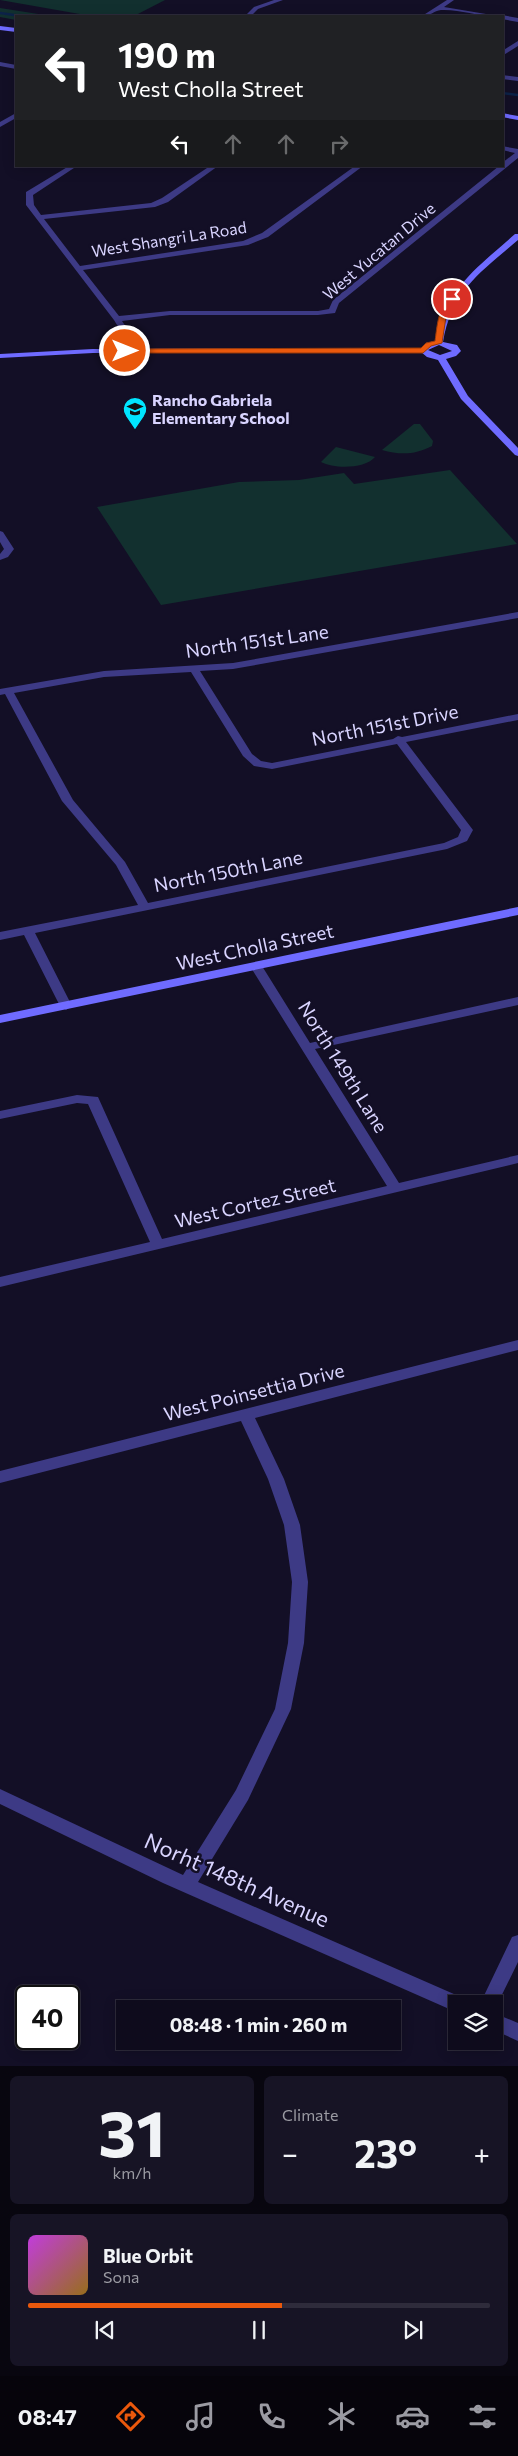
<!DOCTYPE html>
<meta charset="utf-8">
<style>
body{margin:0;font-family:Commissioner,sans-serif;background:#171425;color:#f1f3f6;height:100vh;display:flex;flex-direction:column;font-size:19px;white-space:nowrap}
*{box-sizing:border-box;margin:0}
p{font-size:16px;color:#9b9ba3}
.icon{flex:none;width:28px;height:28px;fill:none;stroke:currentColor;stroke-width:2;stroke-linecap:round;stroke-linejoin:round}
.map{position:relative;height:2066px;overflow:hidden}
.side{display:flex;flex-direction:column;gap:10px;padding:10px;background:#08060f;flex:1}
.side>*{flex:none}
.guide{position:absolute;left:15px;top:15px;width:489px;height:152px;border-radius:0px;box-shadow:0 2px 12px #0003,0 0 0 1px #2e2b3b;background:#202124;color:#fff;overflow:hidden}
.buttons{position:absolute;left:448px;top:1995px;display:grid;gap:10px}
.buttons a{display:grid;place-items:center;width:55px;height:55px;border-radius:0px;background:#0e0b1c;box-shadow:0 2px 12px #0003,0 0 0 1px #2e2b3b;font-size:25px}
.speed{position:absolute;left:15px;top:1985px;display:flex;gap:10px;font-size:25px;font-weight:700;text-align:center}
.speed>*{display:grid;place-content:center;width:65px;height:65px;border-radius:50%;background:#0e0b1c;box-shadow:0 2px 12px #0003,0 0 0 1px #2e2b3b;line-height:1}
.speed .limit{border:2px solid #111;border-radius:8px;background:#fff;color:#111}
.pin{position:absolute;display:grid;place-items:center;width:42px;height:42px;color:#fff;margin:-21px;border:2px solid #fff;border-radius:50%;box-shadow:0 1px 5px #0007}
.me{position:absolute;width:55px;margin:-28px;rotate:90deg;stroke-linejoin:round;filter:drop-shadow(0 0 4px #0008)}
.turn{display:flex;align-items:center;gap:18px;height:105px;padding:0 20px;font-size:22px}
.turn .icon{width:65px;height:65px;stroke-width:2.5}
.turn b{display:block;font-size:35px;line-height:42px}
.lanes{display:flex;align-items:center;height:48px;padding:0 20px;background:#0003;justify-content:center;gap:25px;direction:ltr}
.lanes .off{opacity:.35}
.big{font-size:38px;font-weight:700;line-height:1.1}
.side .tile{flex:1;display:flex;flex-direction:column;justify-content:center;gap:8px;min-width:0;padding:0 18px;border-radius:8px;background:#171425}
.side .dial{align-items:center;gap:0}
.dial b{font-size:65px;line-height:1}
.song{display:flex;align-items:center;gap:15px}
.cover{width:60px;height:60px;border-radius:8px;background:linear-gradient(135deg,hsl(290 70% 55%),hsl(40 70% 35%))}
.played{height:5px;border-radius:2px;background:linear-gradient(90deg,#ea580c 55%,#2e2b3b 55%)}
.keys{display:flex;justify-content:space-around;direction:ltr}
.heat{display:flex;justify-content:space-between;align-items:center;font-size:28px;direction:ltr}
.side .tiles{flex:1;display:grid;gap:10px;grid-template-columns:1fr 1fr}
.tile:last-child{grid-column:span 2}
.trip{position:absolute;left:116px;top:2000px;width:285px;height:50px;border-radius:0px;background:#0e0b1c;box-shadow:0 2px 12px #0003,0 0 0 1px #2e2b3b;font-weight:700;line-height:50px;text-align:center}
.tabs{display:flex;height:80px;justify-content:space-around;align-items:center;background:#06040b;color:#9b9ba3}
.tabs .icon{width:35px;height:35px}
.tabs .current{color:#ea580c}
.tabs b{font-size:22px;color:#f1f3f6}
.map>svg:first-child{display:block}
.green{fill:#12302f}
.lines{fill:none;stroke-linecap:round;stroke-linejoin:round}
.stream{stroke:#0c2248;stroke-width:2.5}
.street{fill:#3d3a85;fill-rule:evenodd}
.secondary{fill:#6f6bff;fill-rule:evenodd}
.route{fill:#ea580c;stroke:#983908}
.labels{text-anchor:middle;stroke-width:5;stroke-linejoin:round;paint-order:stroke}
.far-street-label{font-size:16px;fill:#d9d4ff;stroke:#130f26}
.far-poi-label{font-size:16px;font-weight:bold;fill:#d9d4ff;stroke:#130f26;text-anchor:start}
.street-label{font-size:19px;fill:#d9d4ff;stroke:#130f26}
.near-street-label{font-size:22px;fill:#d9d4ff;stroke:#130f26}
</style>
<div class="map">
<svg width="518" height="2066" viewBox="0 0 518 2066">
<rect width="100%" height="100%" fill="#130f26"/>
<g class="green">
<path d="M0,0H165L134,16H91Z"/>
<path d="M0,8L51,16H16V20L0,17Z"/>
<path d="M414,424H420L433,441L432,446C415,455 400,455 382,450Z"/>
<path d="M336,447L375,457C365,469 334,469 321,462Z"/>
<path d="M450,470L517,544L161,605L97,507L239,482L299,480L344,473L354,484Z"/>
</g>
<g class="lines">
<g class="stream">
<path d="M0,13L21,16"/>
<path d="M502,93L518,95"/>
</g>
<g class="street">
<path d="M274,0H283L258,9L251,16L246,15L254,7Z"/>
<path d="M447,0H454L444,7L498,16C479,17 460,9 441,10C434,11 430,16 422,16Z"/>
<path d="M502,15L518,18V22L502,19V16H499Z"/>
<path d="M518,41V46L502,56V51Z"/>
<path d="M0,62L16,65V69L0,66Z"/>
<path d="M502,75L518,77V81L502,79Z"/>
<path d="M16,113V118L0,127V122Z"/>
<path d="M502,146L518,149V158L339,303L335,313L318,315H170L122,321L128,330L129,351L125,353L121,351L120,330L114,320L26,205V192L69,166H77L33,195L34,205L41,215L151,203L162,198L210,166H218L168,202L155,207L44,219L80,266L243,241L262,233L355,166H363L268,237L248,245L83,270L119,316L170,311H318L329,309L333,300L499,166H502V163L515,153L502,150Z"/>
<path d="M0,531L3,532L14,549L8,557L0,560V554L4,549L0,542Z"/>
<path d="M518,612V618L233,669L200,671L252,754L261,761L272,763L393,739L398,736L402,737L518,714V720L406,742L473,830L467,841L447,849L35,933L72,1006L66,1010L60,1006L24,935L0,940V932L138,905L116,865L62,801L5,694L0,695V689L104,671L233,663ZM191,672L243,756L254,766L272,769L397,744L461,830L458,837L444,843L148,903L125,862L73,800L14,693L104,677Z"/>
<path d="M256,962L262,966L310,1043L518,997V1005L315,1049L399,1183L518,1155V1163L0,1287V1277L150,1242L88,1104L77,1103L0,1119V1111L77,1095L98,1097L162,1239L387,1186L250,966Z"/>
<path d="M518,1340V1350L255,1418L284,1479L300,1525L308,1582L304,1643L291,1709L248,1800L198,1882L463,1998L465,2004H456V2012L163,1883L0,1804V1789L183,1875L236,1790L275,1709L288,1643L292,1582L284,1525L268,1479L241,1421L0,1483V1471Z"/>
<path d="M518,1935V1962L494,2011V2004H480L512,1937Z"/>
<path d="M494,2013L518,2023V2041L494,2030Z"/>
</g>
<g class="secondary">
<path d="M0,26L16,28V32L0,30Z"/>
<path d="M502,113L518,116V120L502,117Z"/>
<path d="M515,234H518V240C481,272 452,290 443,342L457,345L461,351L456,356L446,359L468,396L518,448V456L515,455L461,399L438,360L427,357L421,352L93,353L0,358V354L93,349L421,348L426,343L435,341C445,289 478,267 515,234ZM439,345L452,351L440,355L428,350Z"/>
<path d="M518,907V915L0,1023V1015Z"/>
</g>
</g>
<path class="route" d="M452,297L455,299L446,317L442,343L431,346L423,353H125L121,351L125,349L421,348L426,343L435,341C437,328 438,304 452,297Z"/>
<defs>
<g id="school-pin" transform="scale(1.25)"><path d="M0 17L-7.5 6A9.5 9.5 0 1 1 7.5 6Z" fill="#00e5ff" stroke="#130f26"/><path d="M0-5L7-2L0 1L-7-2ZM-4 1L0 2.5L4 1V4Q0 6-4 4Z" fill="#111"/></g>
</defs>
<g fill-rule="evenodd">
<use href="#school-pin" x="135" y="409"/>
</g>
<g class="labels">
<g class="far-street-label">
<text transform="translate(169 239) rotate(-9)" y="6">West Shangri La Road</text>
<text transform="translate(379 251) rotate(-40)" y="6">West Yucatan Drive</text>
</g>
<g class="far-poi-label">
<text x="152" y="406">Rancho Gabriela<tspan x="152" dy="18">Elementary School</tspan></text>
</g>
<g class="street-label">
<text transform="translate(257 641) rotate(-8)" y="7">North 151st Lane</text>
<text transform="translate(385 725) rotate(-11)" y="7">North 151st Drive</text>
<text transform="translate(228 871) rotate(-11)" y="7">North 150th Lane</text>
<text transform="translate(255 947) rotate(-12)" y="7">West Cholla Street</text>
<text transform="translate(343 1067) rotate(58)" y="7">North 149th Lane</text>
<text transform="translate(255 1203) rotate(-13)" y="7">West Cortez Street</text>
<text transform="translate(254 1392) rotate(-14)" y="7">West Poinsettia Drive</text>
</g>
<g class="near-street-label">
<text transform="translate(237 1880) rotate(24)" y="8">Norht 148th Avenue</text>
</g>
</g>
</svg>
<div class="buttons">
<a><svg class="icon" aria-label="layers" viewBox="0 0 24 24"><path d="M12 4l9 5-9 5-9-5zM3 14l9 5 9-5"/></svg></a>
</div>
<div class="speed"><div class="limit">40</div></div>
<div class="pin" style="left:452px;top:299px;background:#d93025"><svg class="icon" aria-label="arrive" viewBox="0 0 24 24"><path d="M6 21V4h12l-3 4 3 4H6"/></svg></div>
<svg class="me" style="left:125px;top:351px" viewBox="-20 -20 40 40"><circle r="17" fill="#ea580c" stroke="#fff" stroke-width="3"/><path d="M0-11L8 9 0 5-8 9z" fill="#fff"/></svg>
<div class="trip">08:48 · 1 min · 260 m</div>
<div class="guide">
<div class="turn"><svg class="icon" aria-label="left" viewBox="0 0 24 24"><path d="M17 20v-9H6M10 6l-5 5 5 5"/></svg><div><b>190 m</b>West Cholla Street</div></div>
<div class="lanes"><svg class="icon" aria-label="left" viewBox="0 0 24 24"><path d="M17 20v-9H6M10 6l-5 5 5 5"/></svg><svg class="icon off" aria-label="ahead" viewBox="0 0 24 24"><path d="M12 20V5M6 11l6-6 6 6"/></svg><svg class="icon off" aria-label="ahead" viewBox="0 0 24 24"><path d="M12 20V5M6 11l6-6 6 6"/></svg><svg class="icon off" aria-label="right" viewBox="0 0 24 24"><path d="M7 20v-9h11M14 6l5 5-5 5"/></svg></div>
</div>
</div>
<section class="side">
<div class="tiles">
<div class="tile dial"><b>31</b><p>km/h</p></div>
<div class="tile"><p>Climate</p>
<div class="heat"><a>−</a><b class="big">23°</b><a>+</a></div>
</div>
<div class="tile">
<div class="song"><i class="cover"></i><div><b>Blue Orbit</b><p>Sona</p></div></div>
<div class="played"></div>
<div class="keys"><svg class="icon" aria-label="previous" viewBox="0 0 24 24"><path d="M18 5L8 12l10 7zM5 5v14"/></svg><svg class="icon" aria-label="pause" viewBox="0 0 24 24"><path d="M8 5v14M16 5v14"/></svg><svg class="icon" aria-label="next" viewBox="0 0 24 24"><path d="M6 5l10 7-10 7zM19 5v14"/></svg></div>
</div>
</div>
</section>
<nav class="tabs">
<b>08:47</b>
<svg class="icon current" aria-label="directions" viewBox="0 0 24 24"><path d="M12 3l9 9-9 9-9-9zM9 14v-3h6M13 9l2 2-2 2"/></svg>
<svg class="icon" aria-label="music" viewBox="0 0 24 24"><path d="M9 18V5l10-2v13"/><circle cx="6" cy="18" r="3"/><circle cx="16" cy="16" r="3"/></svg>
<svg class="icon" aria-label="phone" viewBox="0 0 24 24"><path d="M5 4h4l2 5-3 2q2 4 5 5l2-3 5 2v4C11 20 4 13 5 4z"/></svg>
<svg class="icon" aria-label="climate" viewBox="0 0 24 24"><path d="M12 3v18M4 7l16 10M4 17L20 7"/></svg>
<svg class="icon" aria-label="car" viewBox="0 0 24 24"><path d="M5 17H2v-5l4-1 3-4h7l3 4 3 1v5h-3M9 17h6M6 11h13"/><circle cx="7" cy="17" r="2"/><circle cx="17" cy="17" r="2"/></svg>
<svg class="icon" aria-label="filters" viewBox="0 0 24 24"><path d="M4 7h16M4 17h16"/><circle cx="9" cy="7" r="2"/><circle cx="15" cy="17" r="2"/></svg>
</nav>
